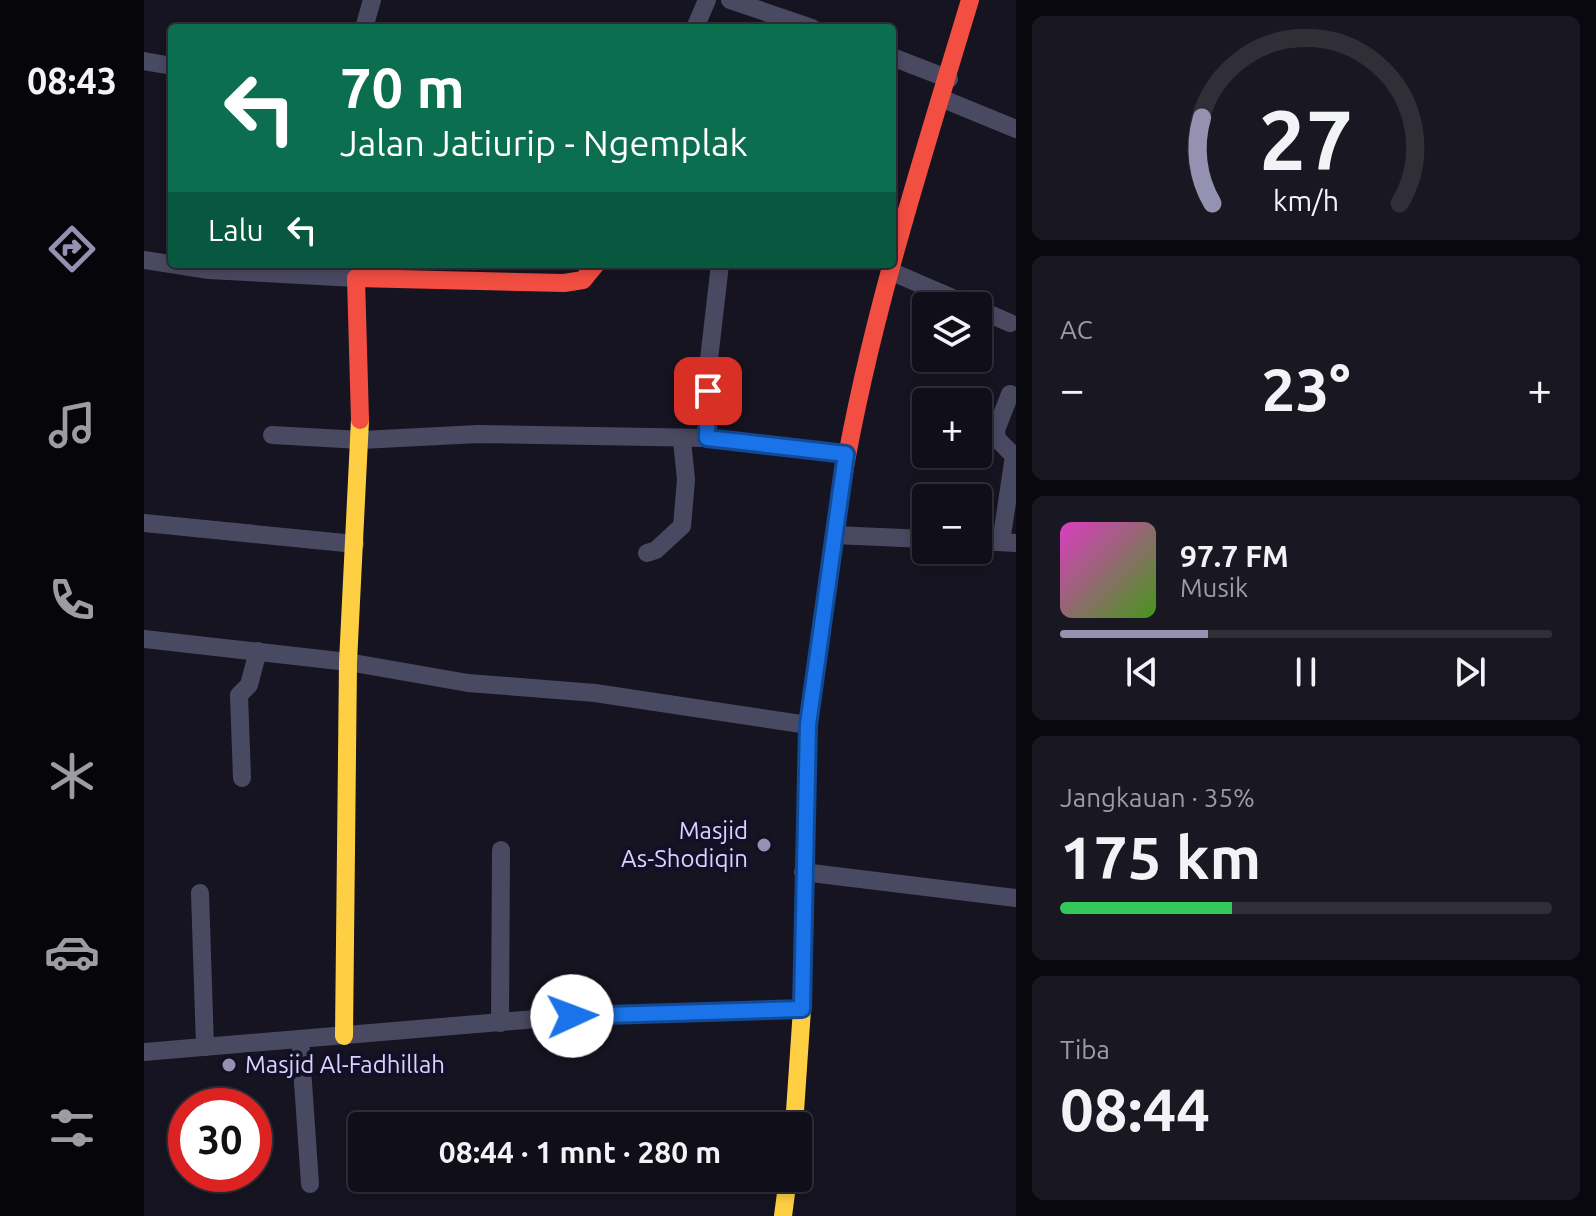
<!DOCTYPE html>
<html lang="id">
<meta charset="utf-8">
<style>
body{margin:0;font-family:Ubuntu,sans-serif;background:#191822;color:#f1f3f6;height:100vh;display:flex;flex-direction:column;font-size:30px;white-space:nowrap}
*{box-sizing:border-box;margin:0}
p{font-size:26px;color:#9c9ca2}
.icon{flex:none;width:44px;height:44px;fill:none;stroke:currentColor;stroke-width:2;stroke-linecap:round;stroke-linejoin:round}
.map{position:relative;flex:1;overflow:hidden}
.drawer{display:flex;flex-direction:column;gap:16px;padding:16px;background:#09080e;width:580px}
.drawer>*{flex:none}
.banner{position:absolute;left:24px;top:24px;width:728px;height:244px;border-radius:8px;box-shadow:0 4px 12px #0003,0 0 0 2px #302f38;background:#0b6e4f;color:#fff;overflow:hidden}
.buttons{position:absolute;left:768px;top:292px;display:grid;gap:16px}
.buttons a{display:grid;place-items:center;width:80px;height:80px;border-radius:8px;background:#100f19;box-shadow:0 4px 12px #0003,0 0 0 2px #302f38;font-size:40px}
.speed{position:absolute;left:24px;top:1088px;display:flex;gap:16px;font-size:40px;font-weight:700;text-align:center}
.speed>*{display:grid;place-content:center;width:104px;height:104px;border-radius:50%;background:#100f19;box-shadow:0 4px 12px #0003,0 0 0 2px #302f38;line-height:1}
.speed .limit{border:12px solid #d22;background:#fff;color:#111}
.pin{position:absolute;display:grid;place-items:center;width:68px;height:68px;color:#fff;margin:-34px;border-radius:16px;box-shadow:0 4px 12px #0006}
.me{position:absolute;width:88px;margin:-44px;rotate:88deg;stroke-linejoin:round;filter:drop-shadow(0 0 6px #0008)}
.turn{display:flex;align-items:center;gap:28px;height:168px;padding:0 40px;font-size:36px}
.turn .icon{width:104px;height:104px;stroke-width:2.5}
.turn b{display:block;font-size:56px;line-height:68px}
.then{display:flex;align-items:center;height:76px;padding:0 40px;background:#0003;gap:16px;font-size:30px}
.big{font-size:60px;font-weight:700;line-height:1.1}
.drawer .tile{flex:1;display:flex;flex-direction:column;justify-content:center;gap:12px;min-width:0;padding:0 28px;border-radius:12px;background:#191822}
.drawer .dial{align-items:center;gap:0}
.dial svg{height:208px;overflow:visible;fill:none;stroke:#302f38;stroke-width:7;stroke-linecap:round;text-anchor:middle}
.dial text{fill:#f1f3f6;stroke:none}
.song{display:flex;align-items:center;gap:24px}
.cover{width:96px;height:96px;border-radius:12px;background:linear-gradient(135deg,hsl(310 70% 55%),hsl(100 70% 35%))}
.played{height:8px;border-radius:4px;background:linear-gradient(90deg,#9591b1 30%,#302f38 30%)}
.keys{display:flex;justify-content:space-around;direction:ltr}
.heat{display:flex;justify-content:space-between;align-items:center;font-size:44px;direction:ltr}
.charge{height:12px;border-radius:6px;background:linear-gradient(90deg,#34c759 35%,#302f38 0)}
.trip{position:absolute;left:204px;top:1112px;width:464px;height:80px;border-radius:8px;background:#100f19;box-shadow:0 4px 12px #0003,0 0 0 2px #302f38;font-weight:700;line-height:80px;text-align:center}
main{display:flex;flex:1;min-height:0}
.menu{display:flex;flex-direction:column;width:144px;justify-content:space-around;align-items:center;background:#06060a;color:#9c9ca2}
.menu .icon{width:56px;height:56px}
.menu .on{color:#9591b1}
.menu b{font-size:36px;color:#f1f3f6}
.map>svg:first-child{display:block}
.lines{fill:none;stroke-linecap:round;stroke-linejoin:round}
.street{stroke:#4a4962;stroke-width:18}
.slow{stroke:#ffcf43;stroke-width:18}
.jam{stroke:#f24e42;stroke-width:18}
.route-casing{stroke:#114b97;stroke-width:20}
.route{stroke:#1a73e8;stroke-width:14}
.poi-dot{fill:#9591b1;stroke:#130f26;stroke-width:3}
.labels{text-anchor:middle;stroke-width:8;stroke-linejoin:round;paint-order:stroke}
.poi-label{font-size:24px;fill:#d9d4ff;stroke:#130f26;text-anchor:end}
</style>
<main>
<nav class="menu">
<b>08:43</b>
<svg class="icon on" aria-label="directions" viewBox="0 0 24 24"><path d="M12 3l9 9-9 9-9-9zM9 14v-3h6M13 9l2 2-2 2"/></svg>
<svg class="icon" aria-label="music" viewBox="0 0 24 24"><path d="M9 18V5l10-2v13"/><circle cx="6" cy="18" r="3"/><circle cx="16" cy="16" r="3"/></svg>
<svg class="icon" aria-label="phone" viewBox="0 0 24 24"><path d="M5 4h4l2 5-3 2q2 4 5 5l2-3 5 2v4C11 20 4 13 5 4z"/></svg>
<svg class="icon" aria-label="climate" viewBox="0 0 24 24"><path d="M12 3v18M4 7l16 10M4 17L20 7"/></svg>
<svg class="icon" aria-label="car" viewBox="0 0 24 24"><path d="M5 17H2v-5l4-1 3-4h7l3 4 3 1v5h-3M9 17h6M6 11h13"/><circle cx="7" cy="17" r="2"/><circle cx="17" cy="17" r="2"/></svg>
<svg class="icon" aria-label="filters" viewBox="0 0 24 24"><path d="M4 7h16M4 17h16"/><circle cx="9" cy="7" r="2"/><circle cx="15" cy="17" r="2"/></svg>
</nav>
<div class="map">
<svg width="872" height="1216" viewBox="0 0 872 1216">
<rect width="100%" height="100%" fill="#161421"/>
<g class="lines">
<g class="street">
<path d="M586,0L668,28"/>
<path d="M220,28L228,0"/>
<path d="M551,28L563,0"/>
<path d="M748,57L805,79"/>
<path d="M0,61L28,66"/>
<path d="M799,99L872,129"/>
<path d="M0,260L65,270L156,275"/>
<path d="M159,264L156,275L212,278"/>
<path d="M746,271L827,306"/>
<path d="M834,309L866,323"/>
<path d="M128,435L217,440L334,434L563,438L702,454"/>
<path d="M563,438L564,368L576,264"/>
<path d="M0,523L211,544"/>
<path d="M690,535L782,539"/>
<path d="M834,541L872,543"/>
<path d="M857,542L870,456L853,439L852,430L866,394"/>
<path d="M503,553L512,550L538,526L542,480L538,440"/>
<path d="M0,639L204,662L324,683L451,693L664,725"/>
<path d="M98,778L95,695L105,685L114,651"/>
<path d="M659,872L872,898"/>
<path d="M56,893L61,1047"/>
<path d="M356,1023L357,850"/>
<path d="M156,1039L166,1184"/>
<path d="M0,1052L428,1016L658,1009"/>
</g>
<g class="slow">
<path d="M200,1036L204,662L216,420"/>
<path d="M650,1126L658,1009L664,725L692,522"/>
<path d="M639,1216L644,1178"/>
</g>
<g class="jam">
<path d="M216,420L212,278L420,283L439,280L452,264"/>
<path d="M692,522C718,343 774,173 826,0"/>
</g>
</g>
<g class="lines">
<g class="route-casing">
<path id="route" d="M428,1016L658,1009L664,725L702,454L563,438L564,391"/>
</g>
<use href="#route" class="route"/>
</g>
<g class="poi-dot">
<circle cx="620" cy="845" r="8"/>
<circle cx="85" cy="1065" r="8"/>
</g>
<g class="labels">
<g class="poi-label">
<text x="604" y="839">Masjid<tspan x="604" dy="28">As-Shodiqin</tspan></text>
<text x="101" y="1073" text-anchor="start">Masjid Al-Fadhillah</text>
</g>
</g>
</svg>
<div class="buttons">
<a><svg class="icon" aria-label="layers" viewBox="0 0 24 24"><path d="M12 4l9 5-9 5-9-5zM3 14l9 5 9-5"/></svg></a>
<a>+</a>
<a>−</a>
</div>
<div class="speed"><div class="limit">30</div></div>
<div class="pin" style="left:564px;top:391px;background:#d93025"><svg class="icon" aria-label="arrive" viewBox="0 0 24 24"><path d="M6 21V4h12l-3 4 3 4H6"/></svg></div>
<svg class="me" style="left:428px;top:1016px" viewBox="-20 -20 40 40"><circle r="19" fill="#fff"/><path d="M0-13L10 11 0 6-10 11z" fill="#1a73e8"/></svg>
<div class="trip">08:44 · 1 mnt · 280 m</div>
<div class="banner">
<div class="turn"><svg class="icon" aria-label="left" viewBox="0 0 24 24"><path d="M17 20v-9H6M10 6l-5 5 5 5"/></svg><div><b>70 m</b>Jalan Jatiurip - Ngemplak</div></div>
<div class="then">Lalu<svg class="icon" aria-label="left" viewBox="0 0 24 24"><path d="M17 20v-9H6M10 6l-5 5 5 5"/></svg></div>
</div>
</div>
<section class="drawer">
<div class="tile dial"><svg viewBox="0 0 100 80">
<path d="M14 69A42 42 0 1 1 86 69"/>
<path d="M14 69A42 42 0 0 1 10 36" stroke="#9591b1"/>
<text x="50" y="56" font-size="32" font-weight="700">27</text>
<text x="50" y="72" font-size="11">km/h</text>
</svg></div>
<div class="tile"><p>AC</p>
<div class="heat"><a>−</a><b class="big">23°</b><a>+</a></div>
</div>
<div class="tile">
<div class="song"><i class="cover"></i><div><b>97.7 FM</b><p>Musik</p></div></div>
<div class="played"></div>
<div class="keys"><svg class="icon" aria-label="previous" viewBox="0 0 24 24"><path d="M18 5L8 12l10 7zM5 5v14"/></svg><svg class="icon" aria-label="pause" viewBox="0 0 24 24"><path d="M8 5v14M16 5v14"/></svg><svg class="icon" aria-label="next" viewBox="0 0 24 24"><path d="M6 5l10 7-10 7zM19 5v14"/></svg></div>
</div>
<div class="tile"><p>Jangkauan · 35%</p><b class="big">175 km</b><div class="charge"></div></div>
<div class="tile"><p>Tiba</p><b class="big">08:44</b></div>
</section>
</main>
